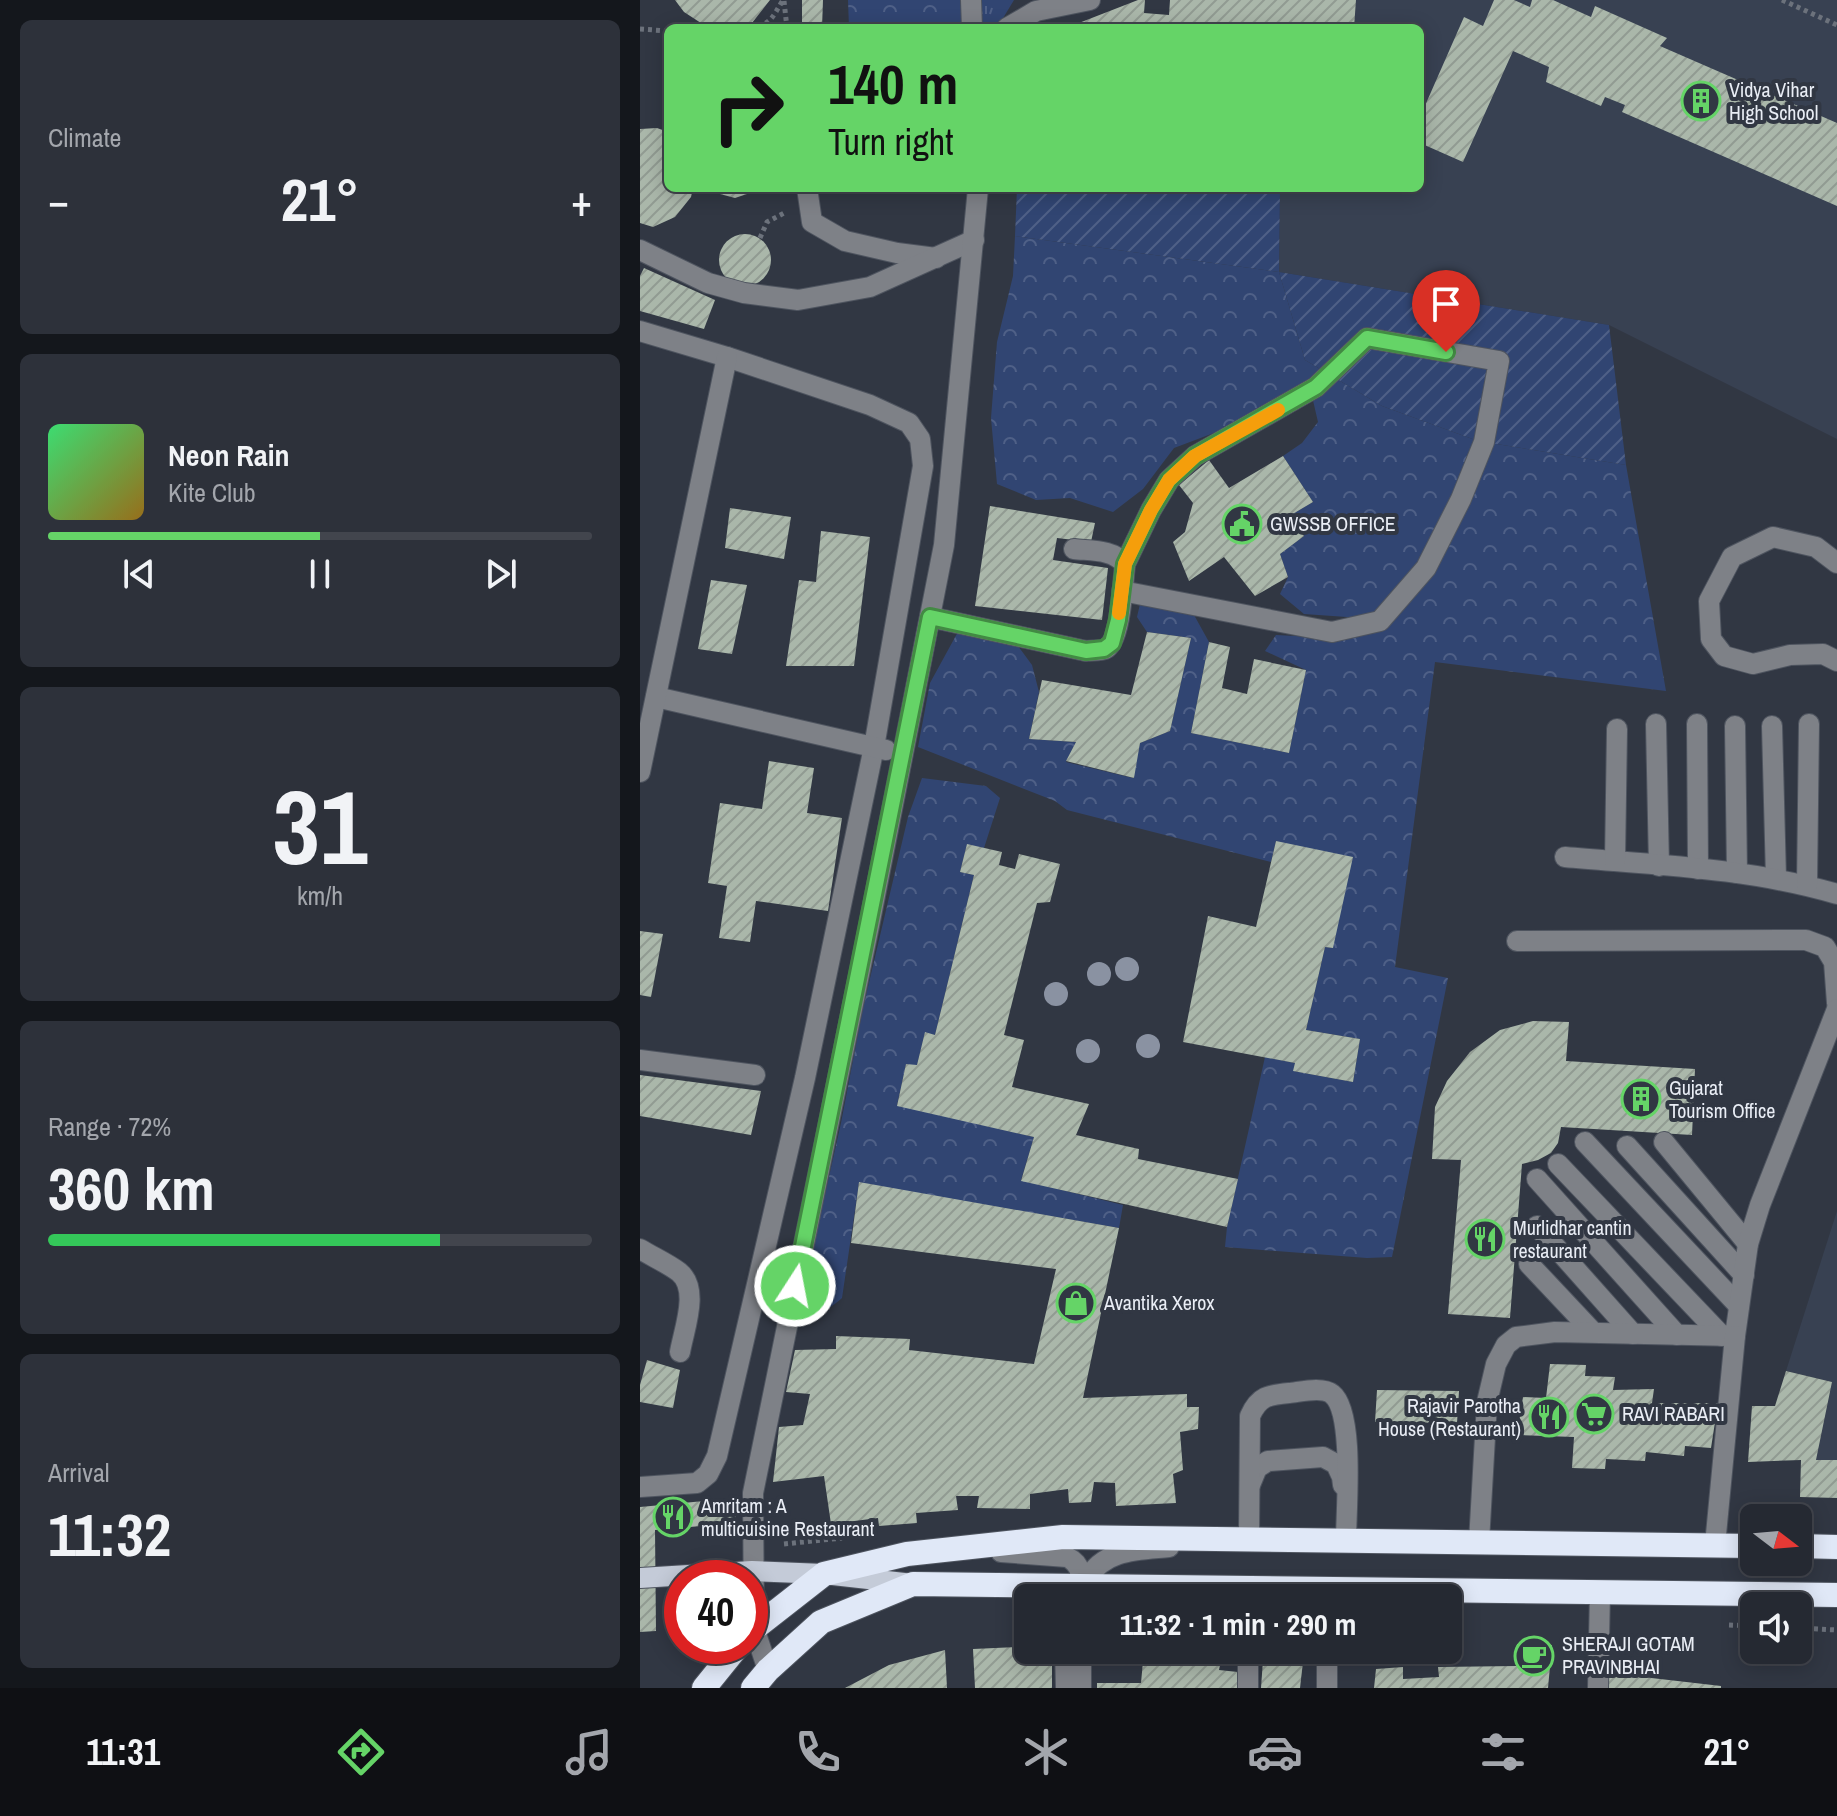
<!DOCTYPE html>
<meta charset="utf-8">
<style>
body{margin:0;font-family:"Archivo Narrow",sans-serif;background:#2d313a;color:#f1f3f6;height:100vh;display:flex;flex-direction:column;font-size:30px;white-space:nowrap}
*{box-sizing:border-box;margin:0}
p{font-size:26px;color:#a3a6ac}
.icon{flex:none;width:44px;height:44px;fill:none;stroke:currentColor;stroke-width:2;stroke-linecap:round;stroke-linejoin:round}
.map{position:relative;flex:1;overflow:hidden}
.side{display:flex;flex-direction:column;gap:20px;padding:20px;background:#14171c;width:640px}
.side>*{flex:none}
.banner{position:absolute;left:24px;top:24px;width:760px;height:168px;border-radius:12px;box-shadow:0 4px 20px #0003,0 0 0 2px #42454d;background:#65d467;color:#111;overflow:hidden}
.needle{width:52px;rotate:106deg}
.controls{position:absolute;left:1100px;top:1504px;display:grid;gap:16px}
.controls a{display:grid;place-items:center;width:72px;height:72px;border-radius:12px;background:#252932;box-shadow:0 4px 20px #0003,0 0 0 2px #42454d;font-size:40px}
.speed{position:absolute;left:24px;top:1560px;display:flex;gap:16px;font-size:40px;font-weight:700;text-align:center}
.speed>*{display:grid;place-content:center;width:104px;height:104px;border-radius:50%;background:#252932;box-shadow:0 4px 20px #0003,0 0 0 2px #42454d;line-height:1}
.speed .limit{border:12px solid #d22;background:#fff;color:#111}
.pin{position:absolute;display:grid;place-items:center;width:68px;height:68px;color:#fff;margin:-82px -34px;border-radius:50% 50% 50% 0;rotate:-45deg;box-shadow:0 0 8px #0007}
.pin .icon{rotate:45deg}
.me{position:absolute;width:88px;margin:-44px;rotate:11deg;stroke-linejoin:round;filter:drop-shadow(0 0 6px #0008)}
.turn{display:flex;align-items:center;gap:28px;height:168px;padding:0 32px;font-size:36px}
.turn .icon{width:104px;height:104px;stroke-width:2.5}
.turn b{display:block;font-size:56px;line-height:68px}
.big{font-size:60px;font-weight:800;line-height:1.1}
.side .widget{flex:1;display:flex;flex-direction:column;justify-content:center;gap:12px;min-width:0;padding:0 28px;border-radius:12px;background:#2d313a}
.side .dial{align-items:center;gap:0}
.dial b{font-size:104px;line-height:1}
.song{display:flex;align-items:center;gap:24px}
.cover{width:96px;height:96px;border-radius:12px;background:linear-gradient(135deg,hsl(140 70% 55%),hsl(40 70% 35%))}
.played{height:8px;border-radius:4px;background:linear-gradient(90deg,#65d467 50%,#42454d 50%)}
.keys{display:flex;justify-content:space-around;direction:ltr}
.heat{display:flex;justify-content:space-between;align-items:center;font-size:44px;direction:ltr}
.charge{height:12px;border-radius:6px;background:linear-gradient(90deg,#34c759 72%,#42454d 0)}
.trip{position:absolute;left:374px;top:1584px;width:448px;height:80px;border-radius:12px;background:#252932;box-shadow:0 4px 20px #0003,0 0 0 2px #42454d;font-weight:800;line-height:80px;text-align:center}
.tab-bar{display:flex;height:128px;justify-content:space-around;align-items:center;background:#0f1014;color:#a3a6ac}
.tab-bar .icon{width:56px;height:56px}
.tab-bar .current{color:#65d467}
.tab-bar b{font-size:36px;color:#f1f3f6}
main{display:flex;flex:1;min-height:0}
.map>svg:first-child{display:block}
.built{fill:#384152}
.grass{fill:url(#grass-tufts)}
.forest{fill:url(#forest-crowns)}
.garden{fill:url(#garden-furrows)}
.building{fill:url(#building-hatch)}
.lines{fill:none;stroke-linecap:round;stroke-linejoin:round}
.minor-casing{stroke:#4e545f;stroke-width:22}
.major-casing{stroke:#4e545f;stroke-width:22}
.highway-casing{stroke:#4e545f;stroke-width:26}
.path{stroke:#6c727c;stroke-width:5;stroke-dasharray:4 4;stroke-linecap:butt}
.minor{stroke:#7e8187;stroke-width:20}
.major{stroke:#c4cbd8;stroke-width:20}
.highway{stroke:#e0e8f7;stroke-width:24}
.tree{fill:#8a92a2}
.route-casing{stroke:#428a43;stroke-width:20}
.route{stroke:#65d467;stroke-width:14}
.slow{stroke:#f59e0b;stroke-width:14}
.labels{text-anchor:middle;stroke-width:8;stroke-linejoin:round;paint-order:stroke}
.poi-label{font-size:20px;fill:#e9edf5;stroke:#313743;text-anchor:start}
</style>
<main>
<section class="side">
<div class="widget"><p>Climate</p>
<div class="heat"><a>−</a><b class="big">21°</b><a>+</a></div>
</div>
<div class="widget">
<div class="song"><i class="cover"></i><div><b>Neon Rain</b><p>Kite Club</p></div></div>
<div class="played"></div>
<div class="keys"><svg class="icon" aria-label="previous" viewBox="0 0 24 24"><path d="M18 5L8 12l10 7zM5 5v14"/></svg><svg class="icon" aria-label="pause" viewBox="0 0 24 24"><path d="M8 5v14M16 5v14"/></svg><svg class="icon" aria-label="next" viewBox="0 0 24 24"><path d="M6 5l10 7-10 7zM19 5v14"/></svg></div>
</div>
<div class="widget dial"><b>31</b><p>km/h</p></div>
<div class="widget"><p>Range · 72%</p><b class="big">360 km</b><div class="charge"></div></div>
<div class="widget"><p>Arrival</p><b class="big">11:32</b></div>
</section>
<div class="map">
<svg width="1197" height="1688" viewBox="0 0 1197 1688">
<defs>
<pattern id="grass-tufts" width="24" height="20" patternUnits="userSpaceOnUse" patternTransform="scale(2)"><rect width="24" height="20" fill="#314572"/><path d="M3 7l-1-3M5 7V3M7 7l1-3M15 17l-1-3M17 17v-4M19 17l1-3" fill="none" stroke="#4f6087"/></pattern>
<pattern id="forest-crowns" width="20" height="18" patternUnits="userSpaceOnUse" patternTransform="scale(2)"><rect width="20" height="18" fill="#314572"/><path d="M2 6a3 3 0 1 1 6 0M12 15a3 3 0 1 1 6 0" fill="none" stroke="#4f6087"/></pattern>
<pattern id="garden-furrows" width="10" height="10" patternUnits="userSpaceOnUse" patternTransform="scale(2)"><rect width="10" height="10" fill="#314572"/><path d="M-1 1l2-2M0 10L10 0M9 11l2-2" fill="none" stroke="#4f6087"/></pattern>
<pattern id="building-hatch" width="6" height="6" patternUnits="userSpaceOnUse" patternTransform="scale(2)"><rect width="6" height="6" fill="#aab7aa"/><path d="M-1 1l2-2M0 6l6-6M5 7l2-2" fill="none" stroke="#919b92"/></pattern>
</defs>
<rect width="100%" height="100%" fill="#313743"/>
<g class="built">
<path d="M716,0H1197V439L969,325L639,272L640,188H780V28H714Z"/>
<path d="M1197,1211V1460H1176L1192,1382L1146,1371Z"/>
</g>
<path class="grass" d="M331,0H374L357,28H332Z"/>
<g class="forest">
<path d="M208,0H331L332,28H209Z"/>
<path d="M375,236L639,272L665,360L742,406L838,441L986,465L1026,691L795,662L755,967L808,978L752,1257L727,1258L585,1247L587,1227L625,1057L655,1063L654,1071L713,1082L720,1039L666,1030L685,947L692,948L636,841L631,862L427,810L415,801L278,747L290,683L319,630L375,642L392,665L399,692L389,739L436,742L426,762L493,778L500,743L530,731L551,638L507,632L497,617L500,604L554,615L569,642L551,733L649,753L666,670L625,651L636,635L712,639L707,617L664,614L640,594L648,577L640,554L664,536L651,515L673,502L643,456L662,443L678,422L672,396L534,448L503,489L473,512L430,498L396,500L357,484L351,418L357,342L373,276Z"/>
<path d="M282,778L346,786L360,798L344,848L327,845L320,872L334,875L295,1035L285,1033L277,1065H266L257,1105L394,1137L381,1180L483,1205L479,1228L219,1183L202,1298C187,1311 179,1316 160,1306L201,1123L223,1008L268,817Z"/>
</g>
<path class="garden" d="M377,188H640L639,272L969,325L986,465L838,441L742,406L665,360L639,272L375,236Z"/>
<g class="building">
<path d="M35,0H130L108,28H62L64,25L44,12Z"/>
<path d="M162,0H183L182,28H162Z"/>
<path d="M498,0H505L504,13L529,15L530,0H716L714,28H426Z"/>
<path d="M854,0H874L890,7L892,0H913L951,17L955,6L1027,38L1020,46L1197,123V206L982,112L985,105L965,97L961,106L906,82L909,67L873,51L823,162L780,143V117L824,17L843,26Z"/>
<path d="M17,128L28,132V188H53L51,197L35,217L13,227L0,223V129Z"/>
<path d="M70,188H118L110,193L95,198L80,194Z"/>
<circle cx="105" cy="260" r="26"/>
<path d="M4,268L75,300L64,329L0,311V276Z"/>
<path d="M643,456L673,502L651,515L664,536L640,554L648,577L615,596L584,557L549,581L533,542L545,532L553,503L539,485L569,460L589,488Z"/>
<path d="M350,506L455,523L451,542L417,538L413,560L468,568L462,620L335,606Z"/>
<path d="M90,508L151,517L144,559L85,548Z"/>
<path d="M181,531L230,537L214,666H146L159,580L176,582Z"/>
<path d="M71,580L107,585L92,654L58,649Z"/>
<path d="M507,632L551,638L530,731L500,743L494,778L426,761L436,742L389,739L402,680L491,695Z"/>
<path d="M569,642L590,647L582,688L607,694L614,659L666,670L649,753L551,733Z"/>
<path d="M129,761L174,768L167,813L202,818L188,911L116,901L110,942L79,938L87,886L68,883L80,803L122,809Z"/>
<path d="M636,841L713,857L693,948L685,947L666,1030L720,1039L713,1082L653,1071L655,1063L543,1042L568,916L616,927Z"/>
<path d="M327,844L362,852L359,865L375,869L379,854L420,864L410,902L397,903L364,1035L384,1040L372,1087L449,1104L436,1135L499,1149L498,1159L598,1179L587,1227L381,1181L394,1137L257,1106L266,1064L277,1065L285,1032L295,1035L334,875L320,872Z"/>
<path d="M0,931L23,934L11,997L0,995Z"/>
<path d="M893,1021L929,1022L926,1061L1055,1069L1052,1135L921,1127L918,1143L911,1153L898,1160L882,1164L870,1318L808,1314L821,1160L792,1159L795,1107L807,1081L830,1052L860,1030Z"/>
<path d="M0,1075L121,1091L111,1135L0,1116Z"/>
<path d="M219,1182L479,1228L443,1398L547,1394V1407H559L558,1429L540,1432L543,1470L533,1474L536,1503L476,1506L475,1483L454,1482L451,1502L429,1503L428,1489L390,1494V1509L337,1508L339,1496H316L318,1510L276,1513L277,1523L239,1526L238,1518L191,1524L184,1476L133,1482L139,1427L163,1425L170,1394L146,1392L155,1350L196,1349V1336L270,1339L269,1350L394,1364L416,1269L211,1243Z"/>
<path d="M7,1360L40,1370L33,1408L0,1402V1385Z"/>
<path d="M910,1364L946,1365L945,1376L975,1377L973,1390L1014,1389L1012,1403H1078L1071,1448L1045,1446L1044,1456L1006,1452L1005,1461L966,1459L965,1469L932,1468L934,1437L877,1435L883,1397L906,1398Z"/>
<path d="M1146,1371L1192,1382L1176,1460H1197V1498L1160,1497L1161,1460L1108,1462L1112,1406H1135Z"/>
<path d="M737,1390L819,1391L817,1423L735,1422Z"/>
<path d="M96,1498V1523L15,1530L16,1631L0,1632V1507Z"/>
<path d="M877,1644L912,1645L908,1688H734L736,1669L763,1667V1679L799,1677L798,1667L876,1666Z"/>
<path d="M377,1647H388V1650H412V1688H335L333,1649Z"/>
<path d="M305,1650L307,1688H205L249,1665Z"/>
<path d="M504,1650H547V1655H582L579,1670L598,1672L597,1688H457V1683H501Z"/>
<path d="M623,1660L663,1662L660,1688H621Z"/>
<path d="M968,1673L1081,1686V1688H967Z"/>
</g>
<g class="lines">
<g class="minor-casing">
<g id="minor">
<path d="M331,0L332,28"/>
<path d="M367,28L396,11L450,0"/>
<path d="M167,188L172,222L205,241L257,253L296,258"/>
<path d="M0,250L68,283L104,293L158,300L230,287L334,240"/>
<path d="M0,331L87,357L230,405L269,423L280,439L283,466L234,747L165,1078L77,1456L68,1474L57,1483L0,1487"/>
<path d="M1197,563L1176,547L1133,537L1092,557L1069,601L1071,639L1084,656L1113,664L1150,655L1183,654L1197,661"/>
<path d="M482,591L692,632L740,621L786,568L821,499L844,442L859,361L727,338L676,387L555,456L529,480L511,510L485,564"/>
<path d="M290,617L446,651C451,650 460,651 465,649C481,642 483,581 485,564C473,549 451,551 434,549"/>
<path d="M16,697L246,750"/>
<path d="M1016,724L1019,866"/>
<path d="M1057,724L1058,869"/>
<path d="M1095,726L1097,873"/>
<path d="M1132,726L1136,878"/>
<path d="M0,772L87,357"/>
<path d="M925,857C1016,865 1109,868 1197,894"/>
<path d="M975,861L977,729"/>
<path d="M1167,885L1169,724"/>
<path d="M877,941L1166,940L1185,947L1194,962L1197,1003"/>
<path d="M0,1060L115,1075"/>
<path d="M945,1142L1099,1306"/>
<path d="M1024,1142L1108,1244"/>
<path d="M987,1146L1104,1275"/>
<path d="M918,1164L1082,1336"/>
<path d="M897,1179L1037,1335"/>
<path d="M897,1226L993,1334"/>
<path d="M0,1249C13,1257 27,1263 39,1272C60,1289 44,1329 40,1352"/>
<path d="M889,1264L953,1332"/>
<path d="M610,1485L617,1468L628,1461L683,1457L696,1464L702,1477L703,1485"/>
<path d="M597,1540L609,1539L610,1416C619,1396 628,1395 649,1393C660,1392 682,1386 692,1394C715,1412 706,1511 706,1540"/>
<path d="M839,1542L847,1402L856,1364L866,1345L876,1337L915,1332L1095,1336L1108,1244L1120,1205L1197,1009"/>
<path d="M1075,1545L1095,1336"/>
<path d="M361,1552L427,1557C442,1564 442,1577 440,1592"/>
<path d="M442,1598C444,1592 445,1584 448,1579C463,1549 500,1550 529,1547"/>
<path d="M425,1650L426,1688"/>
<path d="M128,1670L114,1628L113,1493L229,926L304,545L338,188"/>
<path d="M441,1688V1663L443,1650"/>
<path d="M608,1688V1650"/>
<path d="M687,1688V1650"/>
<path d="M958,1688L960,1592"/>
</g>
</g>
<g class="major-casing">
<path id="major" d="M0,1578L112,1571L184,1574L273,1584"/>
</g>
<g class="highway-casing">
<g id="highway">
<path d="M1158,1546L1197,1547"/>
<path d="M110,1632L184,1574L267,1554L423,1537L1114,1546"/>
<path d="M64,1688L98,1646"/>
<path d="M113,1688L128,1670L181,1622L273,1584L1197,1595"/>
</g>
</g>
<g class="path">
<path d="M1142,0L1197,25"/>
<path d="M144,1L147,28"/>
<path d="M110,27C131,26 133,16 143,0"/>
<path d="M0,29L28,31"/>
<path d="M120,238L127,222L146,212"/>
<path d="M144,1544L202,1538"/>
<path d="M1089,1625L1114,1626"/>
<path d="M1158,1628L1197,1630"/>
</g>
<use href="#minor" class="minor"/>
<use href="#major" class="major"/>
<use href="#highway" class="highway"/>
</g>
<g class="tree">
<circle cx="487" cy="969" r="12"/>
<circle cx="459" cy="974" r="12"/>
<circle cx="416" cy="994" r="12"/>
<circle cx="508" cy="1046" r="12"/>
<circle cx="448" cy="1051" r="12"/>
</g>
<g class="lines">
<g class="route-casing">
<path id="route" d="M155,1286L290,617L446,651L464,649L472,643L478,620L485,564L511,510L529,480L555,456L676,387L727,338L806,352"/>
</g>
<use href="#route" class="route"/>
<path class="slow" d="M479,613L485,564L511,510L529,480L555,456L638,410"/>
</g>
<defs>
<g id="building-ring" transform="scale(2)"><circle r="9.5" fill="#313743" stroke="#65d467" stroke-width="1.5"/><path d="M-4-6H4V6H1V3H-1V6H-4ZM-2.5-4.3h1.7v1.8h-1.7ZM.8-4.3h1.7v1.8H.8ZM-2.5-1h1.7V.8h-1.7ZM.8-1h1.7V.8H.8Z" fill="#65d467"/></g>
<g id="civic-ring" transform="scale(2)"><circle r="9.5" fill="#313743" stroke="#65d467" stroke-width="1.5"/><path d="M-.6-6.5H3V-4.5H.6V-3L4-1V1h2V6H-6V1h2V-1L-.6-3ZM-1.2 2.5V6h2.4V2.5Z" fill="#65d467"/></g>
<g id="restaurant-ring" transform="scale(2)"><circle r="9.5" fill="#313743" stroke="#65d467" stroke-width="1.5"/><path d="M-5-6h1v4h1v-4h1v4h1v-4h1v5L-1.5 .5V6h-2V.5L-5-1ZM5-6V6H3V1.5H1.5Q1.5-4 5-6Z" fill="#65d467"/></g>
<g id="shop-ring" transform="scale(2)"><circle r="9.5" fill="#313743" stroke="#65d467" stroke-width="1.5"/><path d="M-5-2.5h2.3a2.7 3.5 0 0 1 5.4 0H5L5.5 6h-11ZM-1.5-2.5h3a1.5 2.3 0 0 0-3 0Z" fill="#65d467"/></g>
<g id="supermarket-ring" transform="scale(2)"><circle r="9.5" fill="#313743" stroke="#65d467" stroke-width="1.5"/><path d="M-6-5.5h2.5l.6 2H6L4.5 2H-2.5L-4.4-4H-6ZM-1.5 3.2a1.3 1.3 0 1 0 .1 0ZM3 3.2a1.3 1.3 0 1 0 .1 0Z" fill="#65d467"/></g>
<g id="cafe-ring" transform="scale(2)"><circle r="9.5" fill="#313743" stroke="#65d467" stroke-width="1.5"/><path d="M-5.5-4.5H6V0H3Q3 3.5 0 3.5H-2.5Q-5.5 3.5-5.5 0ZM3-3.2v2h1.7v-2ZM-6 4.5H4V6H-6Z" fill="#65d467"/></g>
</defs>
<g fill-rule="evenodd">
<use href="#building-ring" x="1061" y="101"/>
<use href="#civic-ring" x="602" y="524"/>
<use href="#building-ring" x="1001" y="1099"/>
<use href="#restaurant-ring" x="845" y="1239"/>
<use href="#shop-ring" x="436" y="1303"/>
<use href="#supermarket-ring" x="954" y="1414"/>
<use href="#restaurant-ring" x="909" y="1417"/>
<use href="#restaurant-ring" x="33" y="1517"/>
<use href="#cafe-ring" x="894" y="1656"/>
</g>
<g class="labels">
<g class="poi-label">
<text x="1089" y="97">Vidya Vihar<tspan x="1089" dy="23">High School</tspan></text>
<text x="630" y="531">GWSSB OFFICE</text>
<text x="1029" y="1095">Gujarat<tspan x="1029" dy="23">Tourism Office</tspan></text>
<text x="873" y="1235">Murlidhar cantin<tspan x="873" dy="23">restaurant</tspan></text>
<text x="464" y="1310">Avantika Xerox</text>
<text x="881" y="1413" text-anchor="end">Rajavir Parotha<tspan x="881" dy="23">House (Restaurant)</tspan></text>
<text x="982" y="1421">RAVI RABARI</text>
<text x="61" y="1513">Amritam : A<tspan x="61" dy="23">multicuisine Restaurant</tspan></text>
<text x="922" y="1651">SHERAJI GOTAM<tspan x="922" dy="23">PRAVINBHAI</tspan></text>
</g>
</g>
</svg>
<div class="controls">
<a><svg class="needle" viewBox="-14 -14 28 28"><path d="M0-13l5 13h-10z" fill="#e53935"/><path d="M0 13l5-13h-10z" fill="#a3a6ac"/></svg></a>
<a><svg class="icon" aria-label="sound" viewBox="0 0 24 24"><path d="M4 9h4l5-4v14l-5-4H4zM17 9q2 3 0 6"/></svg></a>
</div>
<div class="speed"><div class="limit">40</div></div>
<div class="pin" style="left:806px;top:352px;background:#d93025"><svg class="icon" aria-label="arrive" viewBox="0 0 24 24"><path d="M6 21V4h12l-3 4 3 4H6"/></svg></div>
<svg class="me" style="left:155px;top:1286px" viewBox="-20 -20 40 40"><circle r="17" fill="#65d467" stroke="#fff" stroke-width="3"/><path d="M0-11L8 9 0 5-8 9z" fill="#fff"/></svg>
<div class="trip">11:32 · 1 min · 290 m</div>
<div class="banner">
<div class="turn"><svg class="icon" aria-label="right" viewBox="0 0 24 24"><path d="M7 20v-9h11M14 6l5 5-5 5"/></svg><div><b>140 m</b>Turn right</div></div>
</div>
</div>
</main>
<nav class="tab-bar">
<b>11:31</b>
<svg class="icon current" aria-label="directions" viewBox="0 0 24 24"><path d="M12 3l9 9-9 9-9-9zM9 14v-3h6M13 9l2 2-2 2"/></svg>
<svg class="icon" aria-label="music" viewBox="0 0 24 24"><path d="M9 18V5l10-2v13"/><circle cx="6" cy="18" r="3"/><circle cx="16" cy="16" r="3"/></svg>
<svg class="icon" aria-label="phone" viewBox="0 0 24 24"><path d="M5 4h4l2 5-3 2q2 4 5 5l2-3 5 2v4C11 20 4 13 5 4z"/></svg>
<svg class="icon" aria-label="climate" viewBox="0 0 24 24"><path d="M12 3v18M4 7l16 10M4 17L20 7"/></svg>
<svg class="icon" aria-label="car" viewBox="0 0 24 24"><path d="M5 17H2v-5l4-1 3-4h7l3 4 3 1v5h-3M9 17h6M6 11h13"/><circle cx="7" cy="17" r="2"/><circle cx="17" cy="17" r="2"/></svg>
<svg class="icon" aria-label="filters" viewBox="0 0 24 24"><path d="M4 7h16M4 17h16"/><circle cx="9" cy="7" r="2"/><circle cx="15" cy="17" r="2"/></svg>
<b>21°</b>
</nav>
